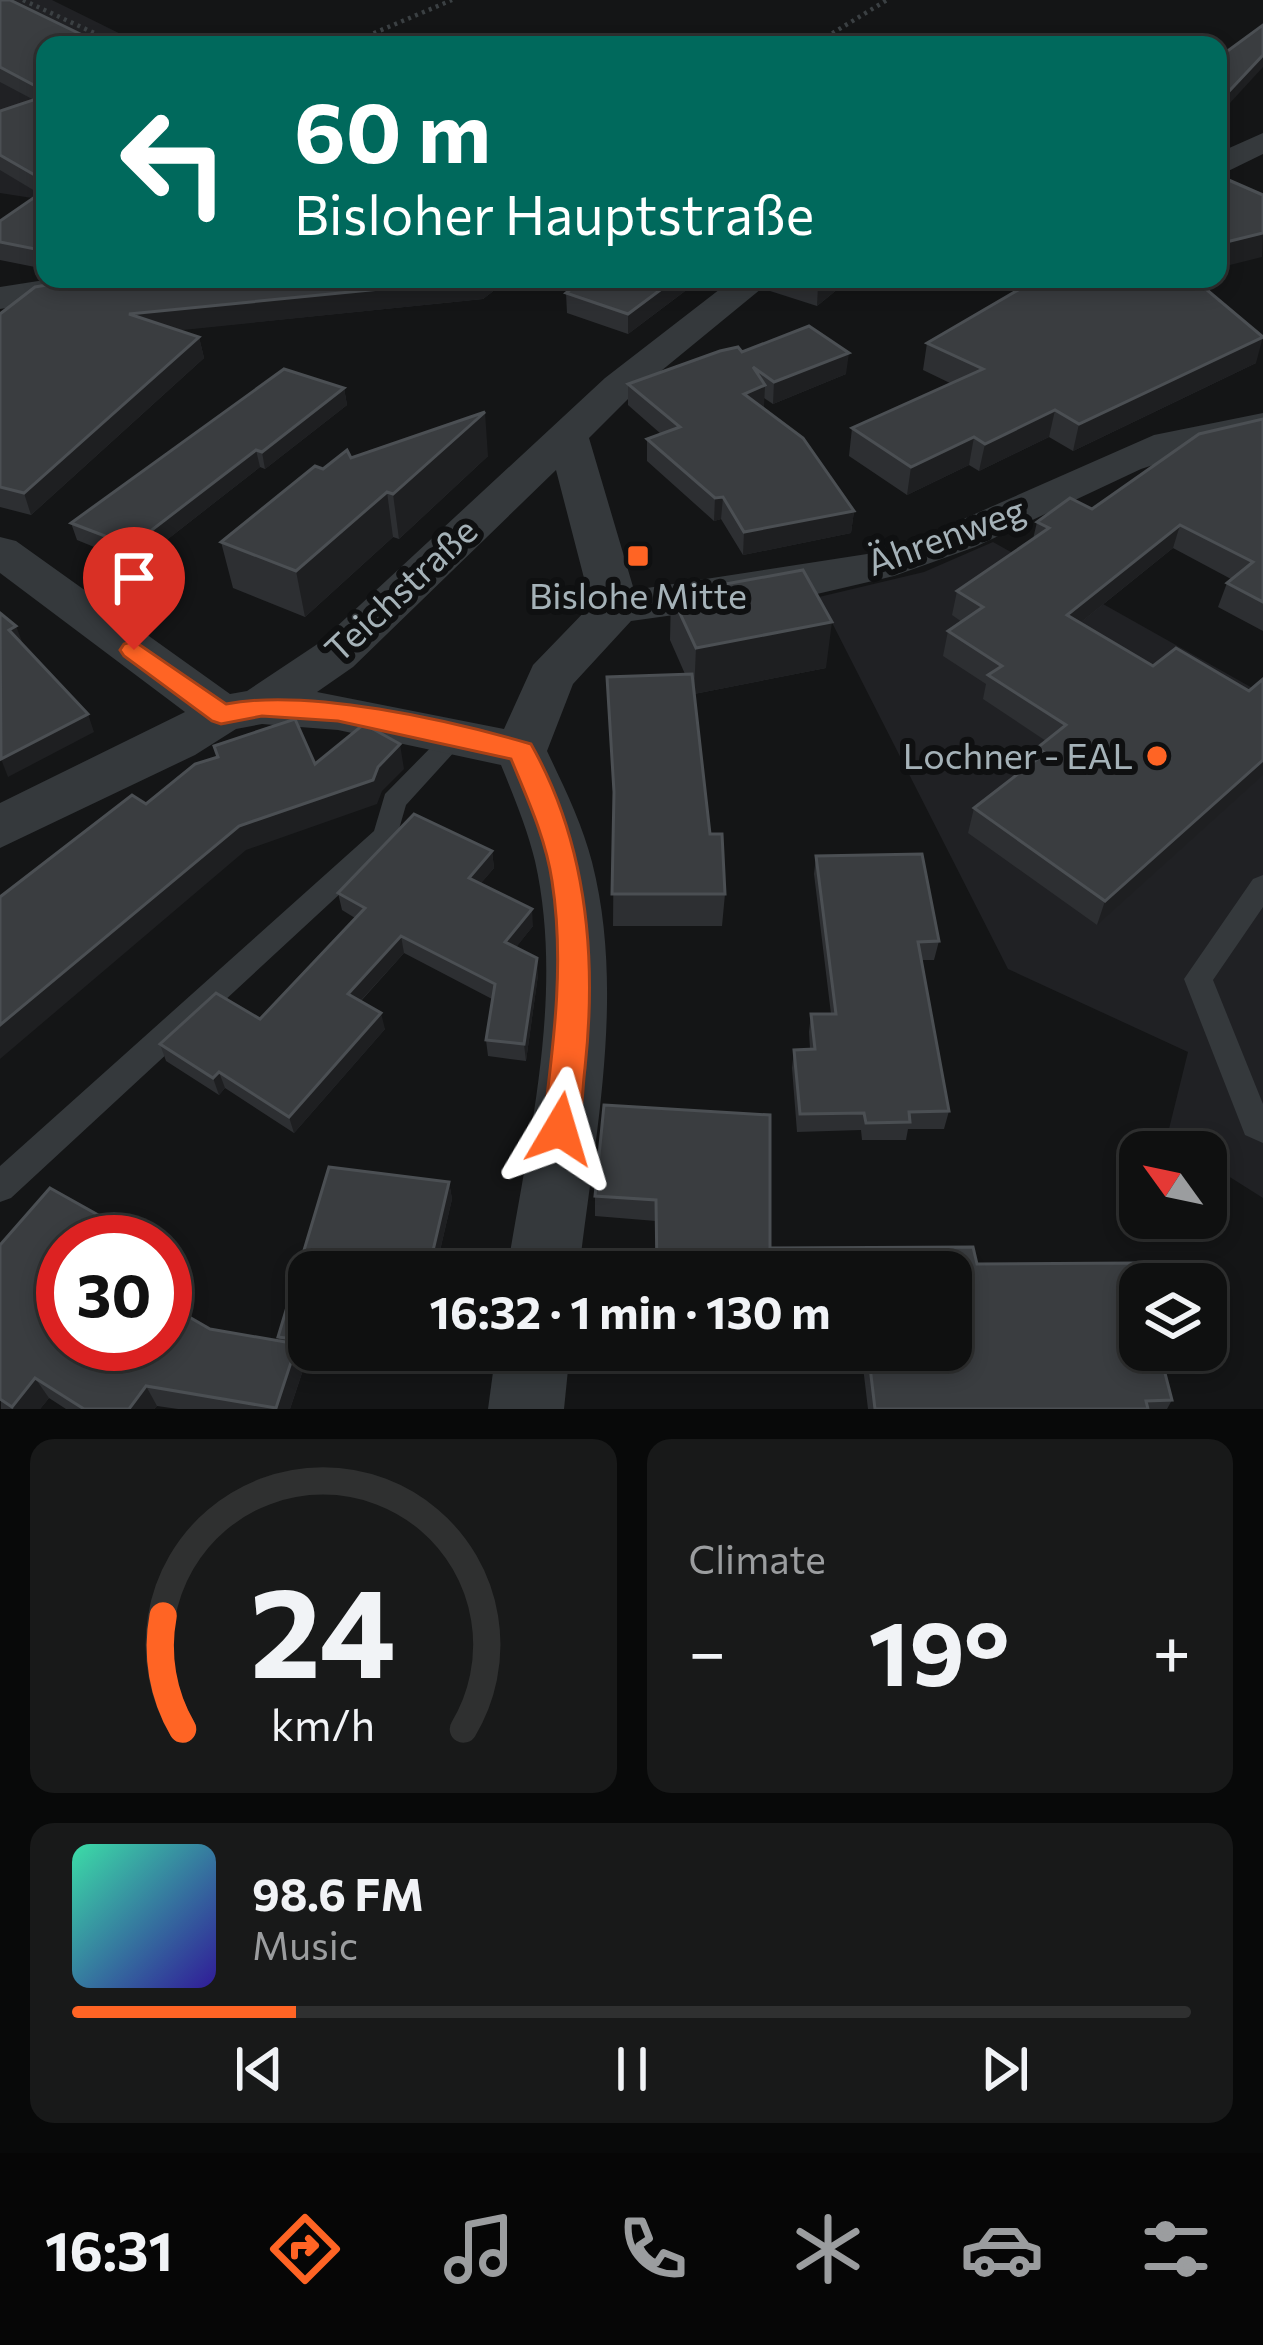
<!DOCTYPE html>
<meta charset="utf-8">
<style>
body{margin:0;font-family:Commissioner,sans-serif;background:#181919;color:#f1f3f6;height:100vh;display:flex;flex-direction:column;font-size:45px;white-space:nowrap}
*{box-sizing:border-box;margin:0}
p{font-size:39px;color:#9b9d9f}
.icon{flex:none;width:66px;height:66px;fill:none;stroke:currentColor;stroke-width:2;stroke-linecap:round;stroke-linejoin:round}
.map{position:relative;height:1409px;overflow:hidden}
.side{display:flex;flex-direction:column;gap:30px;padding:30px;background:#080909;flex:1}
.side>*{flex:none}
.guide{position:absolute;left:36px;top:36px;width:1191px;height:252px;border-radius:24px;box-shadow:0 6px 18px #0003,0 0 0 3px #2f3030;background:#00695c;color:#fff;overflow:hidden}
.needle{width:78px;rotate:303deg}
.tools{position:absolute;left:1119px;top:1131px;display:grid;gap:24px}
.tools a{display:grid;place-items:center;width:108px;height:108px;border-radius:24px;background:#0f1010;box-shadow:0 6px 18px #0003,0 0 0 3px #2f3030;font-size:60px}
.speed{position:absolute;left:36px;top:1215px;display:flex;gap:24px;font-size:60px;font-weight:700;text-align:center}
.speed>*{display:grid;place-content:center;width:156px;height:156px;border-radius:50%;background:#0f1010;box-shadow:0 6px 18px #0003,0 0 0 3px #2f3030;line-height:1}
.speed .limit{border:18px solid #d22;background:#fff;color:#111}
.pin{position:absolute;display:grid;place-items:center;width:102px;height:102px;color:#fff;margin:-123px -51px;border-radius:50% 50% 50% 0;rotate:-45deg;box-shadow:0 0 12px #0007}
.pin .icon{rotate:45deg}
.me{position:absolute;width:132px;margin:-66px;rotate:7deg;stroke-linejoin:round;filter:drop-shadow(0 0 9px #0008)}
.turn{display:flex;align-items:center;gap:42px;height:252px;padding:0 60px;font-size:54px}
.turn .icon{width:156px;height:156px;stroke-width:2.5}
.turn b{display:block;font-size:84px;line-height:102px}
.big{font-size:90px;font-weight:700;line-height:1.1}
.side .widget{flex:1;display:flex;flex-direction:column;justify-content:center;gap:18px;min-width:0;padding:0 42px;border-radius:24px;background:#181919}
.side .dial{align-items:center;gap:0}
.dial svg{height:312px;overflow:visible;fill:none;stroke:#2f3030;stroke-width:7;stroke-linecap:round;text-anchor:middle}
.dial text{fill:#f1f3f6;stroke:none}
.song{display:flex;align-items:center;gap:36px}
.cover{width:144px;height:144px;border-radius:18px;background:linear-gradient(135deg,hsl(160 70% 55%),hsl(250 70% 35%))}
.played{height:12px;border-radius:6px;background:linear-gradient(90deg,#ff6424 20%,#2f3030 20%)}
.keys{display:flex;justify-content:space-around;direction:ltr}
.heat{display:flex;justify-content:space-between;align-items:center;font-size:66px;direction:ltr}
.side .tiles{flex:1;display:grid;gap:30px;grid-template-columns:1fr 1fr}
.widget:last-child{grid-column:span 2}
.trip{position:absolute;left:288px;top:1251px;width:684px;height:120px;border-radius:24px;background:#0f1010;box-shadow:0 6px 18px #0003,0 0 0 3px #2f3030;font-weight:700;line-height:120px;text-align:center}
.menu{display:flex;height:192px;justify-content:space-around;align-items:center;background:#060606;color:#9b9d9f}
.menu .icon{width:84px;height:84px}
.menu .on{color:#ff6424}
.menu b{font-size:54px;color:#f1f3f6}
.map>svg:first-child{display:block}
.built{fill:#202124}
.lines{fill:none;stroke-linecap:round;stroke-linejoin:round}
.path{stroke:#3b4043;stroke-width:4.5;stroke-dasharray:3 4.5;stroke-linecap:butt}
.lane{fill:#35393c;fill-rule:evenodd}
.street{fill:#35393c;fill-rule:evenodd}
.wall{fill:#2d2f32}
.shaded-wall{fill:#1e1f21}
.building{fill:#3a3d40;stroke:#4b4f53;stroke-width:3}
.route{fill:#ff6424;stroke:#a64117;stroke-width:3}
.poi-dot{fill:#ff6424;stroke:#0f1011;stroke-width:4.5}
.labels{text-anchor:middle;stroke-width:12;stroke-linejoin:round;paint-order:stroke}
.street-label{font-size:36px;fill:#a5b2b8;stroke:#0f1011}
.poi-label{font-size:36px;fill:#a5b2b8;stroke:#0f1011}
</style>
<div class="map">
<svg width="1263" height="1409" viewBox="0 0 1263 1409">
<rect width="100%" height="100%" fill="#141516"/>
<g class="built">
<path d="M0,0H52L143,45H45V200L0,193Z"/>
<path d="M993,542L1263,694V1198L1206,1162V1152H1190L1167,1137L1188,1052L1008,969L819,597L924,572Z"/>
</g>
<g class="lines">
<g class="path">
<path d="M23,0L120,45"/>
<path d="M346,45L452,0"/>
<path d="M813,45L887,0"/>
</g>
<g class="lane">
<path d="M454,730L466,739L406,805L395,843L11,1198L0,1202V1166L374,831L385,794L445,733Z"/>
<path d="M1263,875V907L1213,980L1263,1104V1143L1245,1135L1184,979L1253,879Z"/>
</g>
<g class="street">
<path d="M1263,133V154L1218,176V153Z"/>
<path d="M51,279H137L132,287L119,290L0,309V287Z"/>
<path d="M733,279H773L633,394L589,438L634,590L867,554L943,528L1154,435L1263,413V437L1217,444L1141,469L975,547L894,576L804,597L631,621L573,684L547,751C564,787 582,823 592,862C626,995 594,1139 579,1272H507C528,1139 565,995 535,861C527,828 514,797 501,765L338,730L262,724L236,729L195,755L0,848V803L185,712L0,573V537L16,541L230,694L247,691L319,643L605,378ZM556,470L591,605L533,665L504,729L317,692L353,667Z"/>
<path d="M496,1350H570L564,1409H488Z"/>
</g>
</g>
<g class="wall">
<path d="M0,0L45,45V269L0,260V221L40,194L0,170V111L34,100L0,82Z"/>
<path d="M83,279H509L483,299L177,330L199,337L204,358L31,515L0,507V314Z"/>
<path d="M578,279H701L628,334L567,313L566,293L580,281Z"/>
<path d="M768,279H850L817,306L767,290Z"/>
<path d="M913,279H945L927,286Z"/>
<path d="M927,343L1256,363L1073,451L1049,437L979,471L969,465L907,495L849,456L852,428L952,384L923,370Z"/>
<path d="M742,352L846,374L773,404L764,398L763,408L854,511L851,533L743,555L721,519L714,521L647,461V439L661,434L628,405V384Z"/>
<path d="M344,388L347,405L265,469L260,467L136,564L77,540L71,523Z"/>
<path d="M1263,419V631L1218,607L1227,583L1231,579L1173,548L1080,623L1153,666L1249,691L1097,925L968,833L974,808L1033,763L1037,748L1046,741L983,699L986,684L943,656L948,631L962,622L952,615L957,591L1033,539L1037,522L1092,509Z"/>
<path d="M488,456L399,539L393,537L305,617L233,588L221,542L323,469L351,458Z"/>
<path d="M671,594L826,668L694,694L710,834L725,894L722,926H613L614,811L607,677L685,674L670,640Z"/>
<path d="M492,851L494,868L481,883L533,926L516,947L538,975L526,1061L488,1056L486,1040L492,999L404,953L361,1001L385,1029L294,1133L225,1088L219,1095L166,1061L160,1044L260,1019L355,918L342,910L338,893Z"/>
<path d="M816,856L939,941L934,960H921L949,1111L944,1129H908L906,1140H862L861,1130L797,1132L792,1068L794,1050L810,1049L809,1032L811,1014H831L814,874Z"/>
<path d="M604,1105L770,1248L977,1264L1172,1400L1167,1409H868L861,1350H951V1272H656V1221L595,1216V1196Z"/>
<path d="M329,1167L449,1182L452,1199L435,1272H309V1350H350L347,1361L301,1355L305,1364L290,1409H178L157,1406L154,1409H66L49,1398L40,1409H1L0,1245L50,1188L107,1220L118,1242H63V1344H165V1303L210,1329L280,1341L278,1337Z"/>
</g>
<g class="shaded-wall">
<path d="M1263,55V67L1218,116V103Z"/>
<path d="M1263,233L1262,257L1218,268V244Z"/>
<path d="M482,279H509L483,299L134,335L129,314Z"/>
<path d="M675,279H701L628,334V314Z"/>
<path d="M827,279H850L817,306L818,286Z"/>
<path d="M928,279H945L927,286Z"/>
<path d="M199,337L204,358L31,515L24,493Z"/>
<path d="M1263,337L1256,363L1073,451L1079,424Z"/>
<path d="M849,353L846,374L773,404L774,382Z"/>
<path d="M765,385L764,407L743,415L744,394Z"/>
<path d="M344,388L347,405L265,469L262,452Z"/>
<path d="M1055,410L1049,437L979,471L985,444Z"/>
<path d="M485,412L488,456L399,539L393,494Z"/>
<path d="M974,437L969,465L907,495L911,467Z"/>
<path d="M256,450L260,467L136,564L131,546Z"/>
<path d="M387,492L393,537L305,617L296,571Z"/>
<path d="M723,497L721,519L714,521L715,498Z"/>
<path d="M854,511L851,533L743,555L744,532Z"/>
<path d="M1180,525L1173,548L1060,639L1067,615Z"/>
<path d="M832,622L826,668L694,694L696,648Z"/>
<path d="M16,626L23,644L9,630Z"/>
<path d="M88,714L94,732L8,777L1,759Z"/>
<path d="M400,744L404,769L382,791L377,804L246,850L0,1059V1025L239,826L378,767Z"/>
<path d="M1263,760V775L1097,925L1105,901Z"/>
<path d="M492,851L494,868L471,895L469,878Z"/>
<path d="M532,909L533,926L507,959L505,942Z"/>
<path d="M401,936L404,953L352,1010L348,994Z"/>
<path d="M537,958L538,975L526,1061L524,1044Z"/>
<path d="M381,1013L385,1029L294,1133L289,1117Z"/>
<path d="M219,1072L225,1088L219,1095L213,1078Z"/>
<path d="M449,1182L452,1199L435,1272H428Z"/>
<path d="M107,1220L118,1242H89Z"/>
<path d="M297,1344L305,1364L290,1409H277Z"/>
<path d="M35,1378L49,1398L40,1409H14L12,1407Z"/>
<path d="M146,1386L157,1406L154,1409H129Z"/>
</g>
<g class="building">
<path d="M0,0H10L103,45H45V91L0,67Z"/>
<path d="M1263,25V55L1218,103V58Z"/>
<path d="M45,96V181L0,155V111Z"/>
<path d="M1224,178L1263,195V233L1218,244V179Z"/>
<path d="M45,190V251L0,242V221Z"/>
<path d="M83,279H482L129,314L199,337L24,493L0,487V314L35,287Z"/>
<path d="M583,279H675L628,314L566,293Z"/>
<path d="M796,279H827L818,286Z"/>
<path d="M1037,279H1194L1263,337L1079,424L1055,410L985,444L974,437L911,467L852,428L983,369L927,343Z"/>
<path d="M809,326L849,353L774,382L753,367L765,385L744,394L803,438L854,511L744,532L723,497L715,498L647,439L680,427L628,384L720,351L738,347L742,352Z"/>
<path d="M284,369L344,388L262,452L256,450L131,546L71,523Z"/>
<path d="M485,412L393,494L387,492L296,571L221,542L315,466L323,469L347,450L351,458Z"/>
<path d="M1263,419V602L1227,583L1253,562L1180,525L1067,615L1153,666L1176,648L1249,691L1263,679V760L1105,901L974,808L1045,753L1037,748L1066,725L988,675L1002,666L948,631L983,607L957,591L1049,528L1037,522L1070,498L1092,509L1199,434Z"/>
<path d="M803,570L832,622L696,648L671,594Z"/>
<path d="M0,613L16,626L9,630L88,714L1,759Z"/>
<path d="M692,674L710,834H722L725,894H612L614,792L607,677Z"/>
<path d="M295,719L315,764L364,724L400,744L378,767L373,780L239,826L0,1025V897L132,795L146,804L195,764L218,757L214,746Z"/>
<path d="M414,814L492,851L469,878L532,909L505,942L537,958L524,1044L486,1040L495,984L401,936L348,994L381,1013L289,1117L219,1072L213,1078L160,1044L216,993L260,1019L365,908L338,893Z"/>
<path d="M922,854L939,941L918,942L949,1111L909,1112L910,1122L866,1123L864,1113L800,1114L794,1050L815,1049L811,1014H836L816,856Z"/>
<path d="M604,1105L770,1115V1248L973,1247L977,1264L1136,1263L1142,1284H1140V1350H1159L1172,1400L1146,1401L1148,1409H875L868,1350H951V1272H657L656,1200L595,1196Z"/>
<path d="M329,1167L449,1182L428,1272H309V1341L278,1337Z"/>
<path d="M50,1188L107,1220L89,1242H63V1344H165V1303L210,1329L297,1344L276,1408L146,1386L129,1409H84L35,1378L12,1407L0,1399V1245Z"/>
</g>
<path class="route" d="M134,641L226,704C309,688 449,720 531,744C587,843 597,957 585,1068C582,1091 583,1119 573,1140L560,1145L548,1140L543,1129C553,1047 565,964 552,881C546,839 527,798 511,759L338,721L262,716L221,724L212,721L124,656L120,650L124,644Z"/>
<g class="poi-dot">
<rect x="626" y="544" width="24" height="24" rx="6"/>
<circle cx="1157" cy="756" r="12"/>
</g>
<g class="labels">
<g class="street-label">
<text transform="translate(946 536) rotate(-20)" y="13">Ährenweg</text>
<text transform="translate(401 590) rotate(-43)" y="13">Teichstraße</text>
</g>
<g class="poi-label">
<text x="638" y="609">Bislohe Mitte</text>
<text x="1133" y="769" text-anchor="end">Lochner - EAL</text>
</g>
</g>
</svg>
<div class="tools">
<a><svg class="needle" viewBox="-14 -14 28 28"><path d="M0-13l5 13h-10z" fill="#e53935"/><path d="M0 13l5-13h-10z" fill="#9b9d9f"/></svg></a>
<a><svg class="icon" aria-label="layers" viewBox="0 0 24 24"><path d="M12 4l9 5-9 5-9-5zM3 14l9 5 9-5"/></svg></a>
</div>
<div class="speed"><div class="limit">30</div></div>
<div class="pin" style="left:134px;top:650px;background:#d93025"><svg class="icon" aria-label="arrive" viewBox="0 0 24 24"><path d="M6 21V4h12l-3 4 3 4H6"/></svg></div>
<svg class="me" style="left:560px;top:1129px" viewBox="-20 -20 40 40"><path d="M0-17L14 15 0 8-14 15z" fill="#ff6424" stroke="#fff" stroke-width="4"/></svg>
<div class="trip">16:32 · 1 min · 130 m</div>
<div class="guide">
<div class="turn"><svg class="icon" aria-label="left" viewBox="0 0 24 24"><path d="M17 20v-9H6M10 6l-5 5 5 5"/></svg><div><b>60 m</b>Bisloher Hauptstraße</div></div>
</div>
</div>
<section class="side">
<div class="tiles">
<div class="widget dial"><svg viewBox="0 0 100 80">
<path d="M14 69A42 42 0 1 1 86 69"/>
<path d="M14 69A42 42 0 0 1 9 40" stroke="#ff6424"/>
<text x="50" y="56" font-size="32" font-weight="700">24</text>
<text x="50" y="72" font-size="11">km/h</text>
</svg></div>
<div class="widget"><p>Climate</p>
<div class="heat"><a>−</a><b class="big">19°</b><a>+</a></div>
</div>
<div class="widget">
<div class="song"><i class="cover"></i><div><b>98.6 FM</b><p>Music</p></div></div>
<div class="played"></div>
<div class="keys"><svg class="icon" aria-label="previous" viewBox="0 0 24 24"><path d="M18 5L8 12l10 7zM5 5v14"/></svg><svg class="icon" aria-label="pause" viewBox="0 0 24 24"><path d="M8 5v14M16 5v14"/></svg><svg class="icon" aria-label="next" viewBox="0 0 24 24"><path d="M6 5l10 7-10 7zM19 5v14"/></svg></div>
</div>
</div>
</section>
<nav class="menu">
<b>16:31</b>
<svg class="icon on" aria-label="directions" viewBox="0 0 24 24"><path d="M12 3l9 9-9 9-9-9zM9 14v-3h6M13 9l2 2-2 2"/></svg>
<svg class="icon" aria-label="music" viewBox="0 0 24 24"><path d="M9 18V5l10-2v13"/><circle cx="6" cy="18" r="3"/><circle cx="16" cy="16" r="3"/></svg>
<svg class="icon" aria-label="phone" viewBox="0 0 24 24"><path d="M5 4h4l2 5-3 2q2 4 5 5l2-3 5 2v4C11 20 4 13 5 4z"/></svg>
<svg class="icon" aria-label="climate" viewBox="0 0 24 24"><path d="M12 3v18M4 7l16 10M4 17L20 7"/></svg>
<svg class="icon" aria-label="car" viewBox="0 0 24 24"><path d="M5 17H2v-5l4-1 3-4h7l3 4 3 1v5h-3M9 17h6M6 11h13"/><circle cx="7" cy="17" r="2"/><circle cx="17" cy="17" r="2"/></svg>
<svg class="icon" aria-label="filters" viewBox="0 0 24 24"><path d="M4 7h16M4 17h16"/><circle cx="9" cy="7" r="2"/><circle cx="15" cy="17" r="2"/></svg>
</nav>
